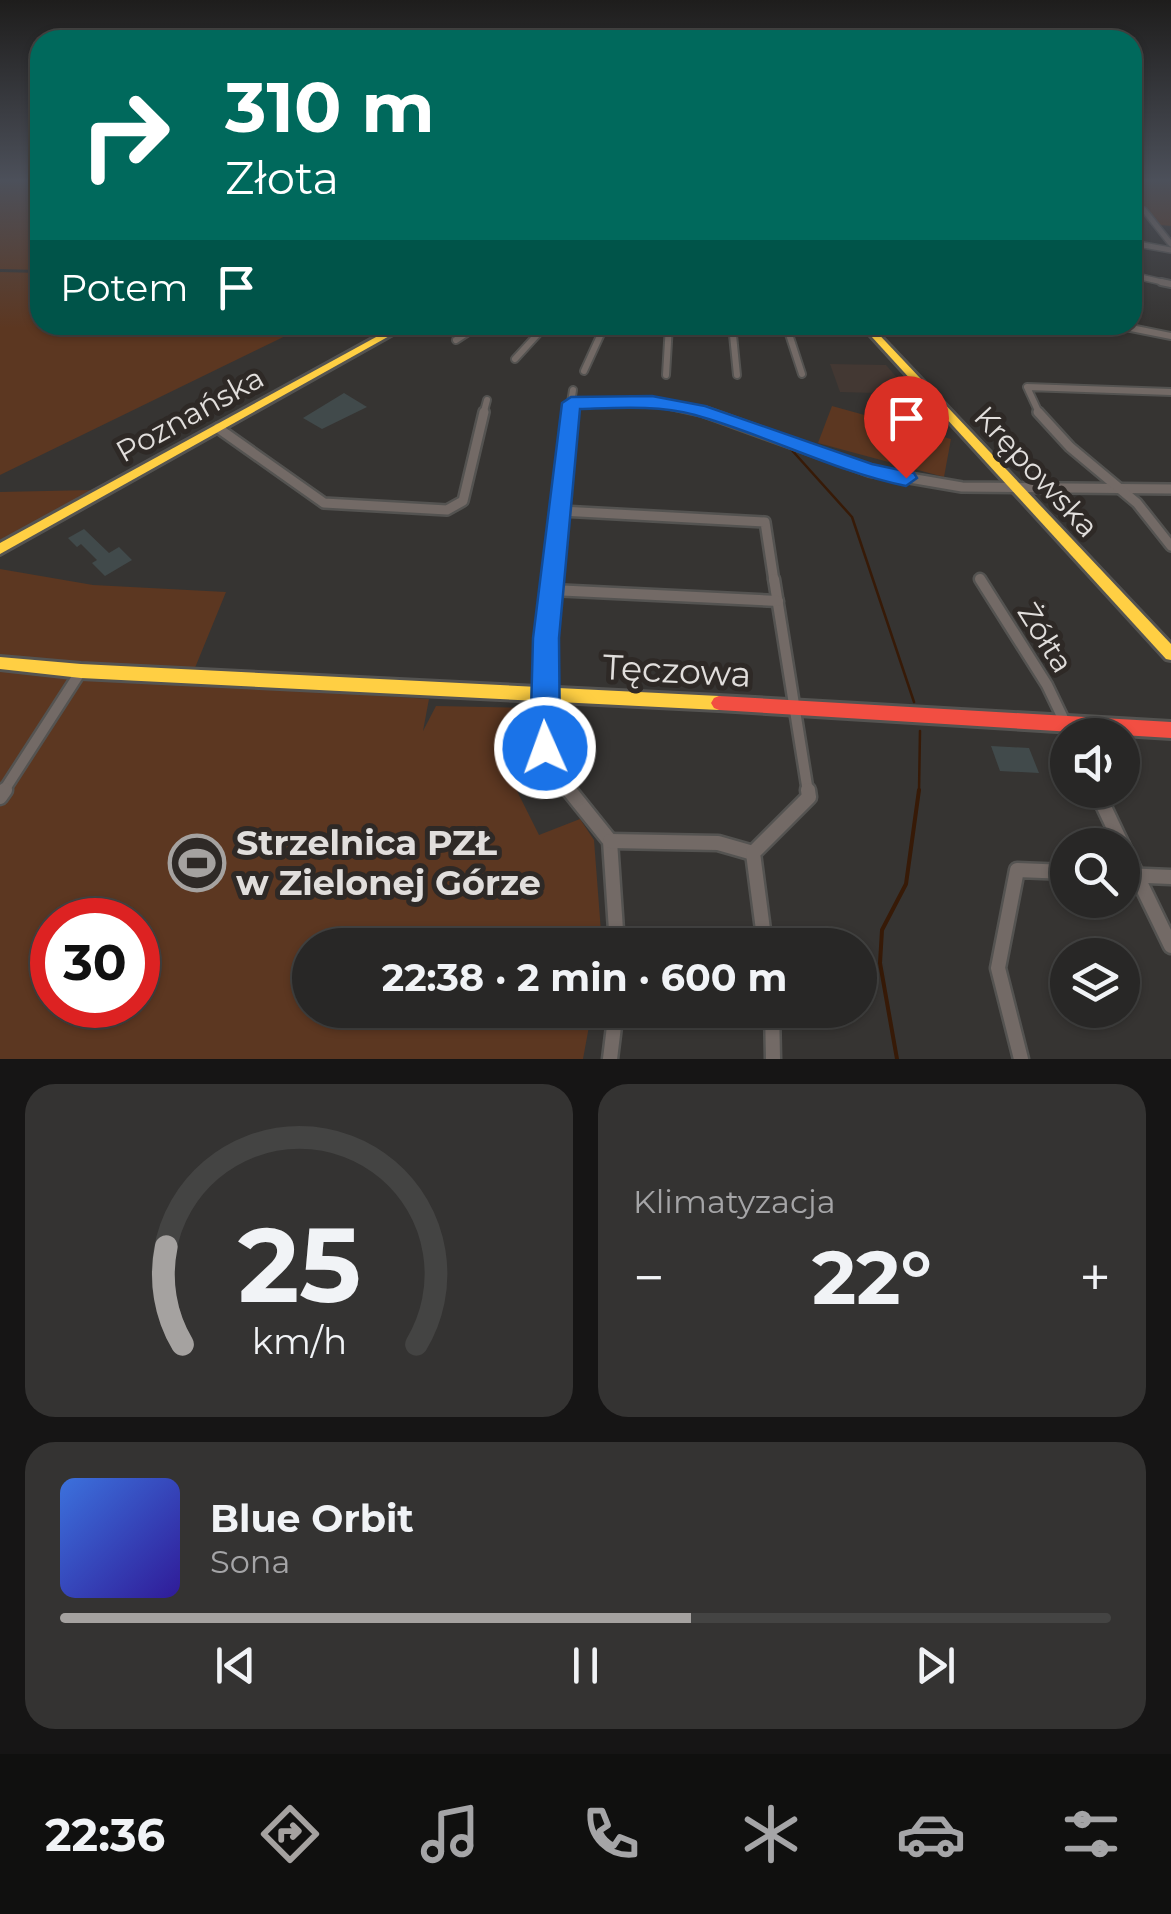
<!DOCTYPE html>
<html lang="pl">
<meta charset="utf-8">
<style>
body{margin:0;font-family:Montserrat,sans-serif;background:#343332;color:#f1f3f6;height:100vh;display:flex;flex-direction:column;font-size:38px;white-space:nowrap}
*{box-sizing:border-box;margin:0}
p{font-size:32px;color:#a5a5a7}
.icon{flex:none;width:55px;height:55px;fill:none;stroke:currentColor;stroke-width:2;stroke-linecap:round;stroke-linejoin:round}
.map{position:relative;height:1059px;overflow:hidden}
.drawer{display:flex;flex-direction:column;gap:25px;padding:25px;background:#161515;flex:1}
.drawer>*{flex:none}
.banner{position:absolute;left:30px;top:30px;width:1112px;height:305px;border-radius:30px;box-shadow:0 2px 8px #0004,0 0 0 2px #444443;background:#00695c;color:#fff;overflow:hidden}
.controls{position:absolute;left:1050px;top:718px;display:grid;gap:20px}
.controls a{display:grid;place-items:center;width:90px;height:90px;border-radius:50%;background:#282726;box-shadow:0 2px 8px #0004,0 0 0 2px #444443;font-size:50px}
.speed{position:absolute;left:30px;top:898px;display:flex;gap:20px;font-size:50px;font-weight:700;text-align:center}
.speed>*{display:grid;place-content:center;width:130px;height:130px;border-radius:50%;background:#282726;box-shadow:0 2px 8px #0004,0 0 0 2px #444443;line-height:1}
.speed .limit{border:15px solid #d22;background:#fff;color:#111}
.pin{position:absolute;display:grid;place-items:center;width:85px;height:85px;color:#fff;margin:-102px -42px;border-radius:50% 50% 50% 0;rotate:-45deg;box-shadow:0 0 10px #0007}
.pin .icon{rotate:45deg}
.me{position:absolute;width:110px;margin:-55px;rotate:358deg;stroke-linejoin:round;filter:drop-shadow(0 0 8px #0008)}
.turn{display:flex;align-items:center;gap:35px;height:210px;padding:0 30px;font-size:45px}
.turn .icon{width:130px;height:130px;stroke-width:2.5}
.turn b{display:block;font-size:70px;line-height:85px}
.then{display:flex;align-items:center;height:95px;padding:0 30px;background:#0003;gap:20px;font-size:38px}
.big{font-size:75px;font-weight:700;line-height:1.1}
.drawer .widget{flex:1;display:flex;flex-direction:column;justify-content:center;gap:15px;min-width:0;padding:0 35px;border-radius:30px;background:#343332}
.drawer .dial{align-items:center;gap:0}
.dial svg{height:260px;overflow:visible;fill:none;stroke:#444443;stroke-width:7;stroke-linecap:round;text-anchor:middle}
.dial text{fill:#f1f3f6;stroke:none}
.song{display:flex;align-items:center;gap:30px}
.cover{width:120px;height:120px;border-radius:15px;background:linear-gradient(135deg,hsl(220 70% 55%),hsl(250 70% 35%))}
.played{height:10px;border-radius:5px;background:linear-gradient(90deg,#a5a2a0 60%,#444443 60%)}
.keys{display:flex;justify-content:space-around;direction:ltr}
.heat{display:flex;justify-content:space-between;align-items:center;font-size:55px;direction:ltr}
.drawer .tiles{flex:1;display:grid;gap:25px;grid-template-columns:1fr 1fr}
.widget:last-child{grid-column:span 2}
.trip{position:absolute;left:292px;top:928px;width:585px;height:100px;border-radius:50px;background:#282726;box-shadow:0 2px 8px #0004,0 0 0 2px #444443;font-weight:700;line-height:100px;text-align:center}
.dock{display:flex;height:160px;justify-content:space-around;align-items:center;background:#10100f;color:#a5a5a7}
.dock .icon{width:70px;height:70px}
.dock .on{color:#a5a2a0}
.dock b{font-size:45px;color:#f1f3f6}
.map>svg:first-child{display:block}
.built{fill:#433833}
.green{fill:#5c3721;fill-rule:evenodd}
.lines{fill:none;stroke-linecap:round;stroke-linejoin:round}
.stream-far1{stroke:#371a07;stroke-width:2.5}
.stream{stroke:#371a07;stroke-width:4}
.building{fill:#414a4b}
.street-far4-casing{stroke:#545351;stroke-width:8}
.street-far3-casing{stroke:#545351;stroke-width:10}
.street-far2-casing{stroke:#545351;stroke-width:14}
.street-far1-casing{stroke:#545351;stroke-width:15}
.street-casing{stroke:#545351;stroke-width:19}
.slow-casing{stroke:#545351;stroke-width:6}
.jam-casing{stroke:#545351;stroke-width:6}
.street-far4{stroke:#736a66;stroke-width:5}
.street-far3{stroke:#736a66;stroke-width:6}
.street-far2{stroke:#736a66;stroke-width:9}
.street-far1{stroke:#736a66;stroke-width:10}
.street{stroke:#736a66;stroke-width:14}
.slow{fill:#ffcf43;fill-rule:evenodd}
.jam{fill:#f24e42;fill-rule:evenodd}
.route{fill:#1a73e8;stroke:#114b97;stroke-width:2.5}
.labels{text-anchor:middle;stroke-width:10;stroke-linejoin:round;paint-order:stroke}
.street-label{font-size:30px;fill:#e1dedc;stroke:#2e2926}
.near-street-label{font-size:35px;fill:#e1dedc;stroke:#2e2926}
.near-poi-label{font-size:35px;font-weight:bold;fill:#e1dedc;stroke:#2e2926;text-anchor:start}
</style>
<div class="map">
<svg width="1171" height="1059" viewBox="0 0 1171 1059">
<rect width="100%" height="100%" fill="#363432"/>
<path class="built" d="M830,364L886,365L911,394L840,392Z"/>
<g class="green">
<path d="M0,180H40V270L0,269Z"/>
<path d="M1133,180H1171V226L1160,225L1143,204L1133,203Z"/>
<path d="M0,272L40,273V325H308L0,475Z"/>
<path d="M832,406L951,439L944,477L818,443Z"/>
<path d="M92,490L0,540V492Z"/>
<path d="M0,569L93,585L226,592L190,680H146L429,699L423,731L436,706L529,708L540,770L517,791L539,835L580,819L594,840L602,945H310V1010H592L583,1059H0ZM52,920H138V1005H52Z"/>
</g>
<g class="lines">
<g class="stream-far1">
<path d="M871,325L891,345"/>
<path d="M897,351L905,361"/>
<path d="M911,367L978,438"/>
<path d="M789,447L852,517L914,702"/>
<path d="M993,454L1007,470"/>
<path d="M1053,519L1072,539"/>
<path d="M919,792L920,731"/>
</g>
<path class="stream" d="M897,1059L880,963L882,930L906,884L919,790"/>
</g>
<g class="building">
<path d="M344,393L367,407L322,429L303,418Z"/>
<path d="M84,529L109,553L119,547L132,560L105,576L92,563L97,560L81,544L77,547L68,538Z"/>
<path d="M991,746L1029,748L1039,773L1000,771Z"/>
</g>
<g class="lines">
<g class="street-far4-casing">
<g id="street-far4">
<path d="M1132,204L1144,210L1171,244"/>
<path d="M1132,243L1171,250"/>
<path d="M1132,275L1171,284"/>
</g>
</g>
<g class="street-far3-casing">
<g id="street-far3">
<path d="M1161,282L1171,284"/>
<path d="M732,325L737,375"/>
<path d="M786,325L802,374"/>
<path d="M1116,325L1171,336"/>
<path d="M456,340L479,325"/>
<path d="M515,359L546,325"/>
<path d="M584,371L605,325"/>
<path d="M666,375L669,325"/>
<path d="M571,403L652,402L712,415"/>
<path d="M483,415L487,400"/>
<path d="M569,415L573,390"/>
<path d="M1040,415L1027,387L1171,392"/>
</g>
</g>
<g class="street-far2-casing">
<g id="street-far2">
<path d="M705,412L869,471L962,487L1171,489"/>
<path d="M1038,412L1070,447L1137,503L1171,546"/>
<path d="M218,428L324,503L447,510L463,501L484,412"/>
<path d="M561,511L765,522L774,581"/>
<path d="M551,581L569,412"/>
</g>
</g>
<g class="street-far1-casing">
<g id="street-far1">
<path d="M551,579C548,624 534,711 547,752C552,768 561,779 571,792"/>
<path d="M774,579L808,792"/>
<path d="M980,579L1047,685L1071,735"/>
<path d="M552,590L778,601"/>
<path d="M3,792L81,671"/>
</g>
</g>
<g class="street-casing">
<g id="street">
<path d="M569,790L610,841L617,945"/>
<path d="M1096,790L1122,845"/>
<path d="M0,797L5,790"/>
<path d="M610,841L718,843L753,853"/>
<path d="M1122,845L1171,946"/>
<path d="M1122,875L1171,877"/>
<path d="M765,945L753,853L809,797L808,790"/>
<path d="M772,1010L773,1059"/>
<path d="M610,1059L616,1010"/>
<path d="M1021,1059L998,968L1017,870L1068,872"/>
</g>
</g>
<g class="slow-casing">
<g id="slow">
<path d="M398,325H409L0,554V543Z"/>
<path d="M861,325H870L1171,644V660L1166,659Z"/>
<path d="M0,657L81,664L719,696L724,698L727,703L724,708L719,710L81,678L0,669Z"/>
</g>
</g>
<g class="jam-casing">
<path id="jam" d="M719,696L1171,722V738L719,710L714,708L711,703L714,698Z"/>
</g>
<use href="#street-far4" class="street-far4"/>
<use href="#street-far3" class="street-far3"/>
<use href="#street-far2" class="street-far2"/>
<use href="#street-far1" class="street-far1"/>
<use href="#street" class="street"/>
<use href="#slow" class="slow"/>
<use href="#jam" class="jam"/>
</g>
<linearGradient id="sky" x2="0" y2="1"><stop stop-color="#1e1d1c"/><stop offset="0.55" stop-color="#4c505a"/><stop offset="1" stop-color="#4c505a" stop-opacity="0"/></linearGradient>
<rect width="1171" height="328" fill="url(#sky)"/>
<path class="route" d="M652,396L705,406L872,464L914,473L917,478L906,486C833,471 767,435 695,415C657,405 618,408 580,409L559,638L560,748L556,758L545,762L535,758L530,748L533,638L562,403L571,397Z"/>
<defs>
<g id="stadium-ring" transform="scale(2.875)"><circle r="9.5" fill="#2e2926" stroke="#a5a2a0" stroke-width="1.5"/><path d="M0-5a6.5 5 0 1 0 0 10a6.5 5 0 1 0 0-10ZM-3.5-1.8h7v3.6h-7Z" fill="#a5a2a0"/></g>
</defs>
<g fill-rule="evenodd">
<use href="#stadium-ring" x="197" y="863"/>
</g>
<g class="labels">
<g class="street-label">
<text transform="translate(190 415) rotate(-29)" y="10">Poznańska</text>
<text transform="translate(1036 472) rotate(47)" y="10">Krępowska</text>
<text transform="translate(1045 638) rotate(58)" y="10">Żółta</text>
</g>
<g class="near-street-label">
<text transform="translate(677 671) rotate(3)" y="12">Tęczowa</text>
</g>
<g class="near-poi-label">
<text x="236" y="855">Strzelnica PZŁ<tspan x="236" dy="40">w Zielonej Górze</tspan></text>
</g>
</g>
</svg>
<div class="controls">
<a><svg class="icon" aria-label="sound" viewBox="0 0 24 24"><path d="M4 9h4l5-4v14l-5-4H4zM17 9q2 3 0 6"/></svg></a>
<a><svg class="icon" aria-label="search" viewBox="0 0 24 24"><circle cx="10" cy="10" r="6"/><path d="M15 15l6 6"/></svg></a>
<a><svg class="icon" aria-label="layers" viewBox="0 0 24 24"><path d="M12 4l9 5-9 5-9-5zM3 14l9 5 9-5"/></svg></a>
</div>
<div class="speed"><div class="limit">30</div></div>
<div class="pin" style="left:906px;top:478px;background:#d93025"><svg class="icon" aria-label="arrive" viewBox="0 0 24 24"><path d="M6 21V4h12l-3 4 3 4H6"/></svg></div>
<svg class="me" style="left:545px;top:748px" viewBox="-20 -20 40 40"><circle r="17" fill="#1a73e8" stroke="#fff" stroke-width="3"/><path d="M0-11L8 9 0 5-8 9z" fill="#fff"/></svg>
<div class="trip">22:38 · 2 min · 600 m</div>
<div class="banner">
<div class="turn"><svg class="icon" aria-label="right" viewBox="0 0 24 24"><path d="M7 20v-9h11M14 6l5 5-5 5"/></svg><div><b>310 m</b>Złota</div></div>
<div class="then">Potem<svg class="icon" aria-label="arrive" viewBox="0 0 24 24"><path d="M6 21V4h12l-3 4 3 4H6"/></svg></div>
</div>
</div>
<section class="drawer">
<div class="tiles">
<div class="widget dial"><svg viewBox="0 0 100 80">
<path d="M14 69A42 42 0 1 1 86 69"/>
<path d="M14 69A42 42 0 0 1 9 39" stroke="#a5a2a0"/>
<text x="50" y="56" font-size="32" font-weight="700">25</text>
<text x="50" y="72" font-size="11">km/h</text>
</svg></div>
<div class="widget"><p>Klimatyzacja</p>
<div class="heat"><a>−</a><b class="big">22°</b><a>+</a></div>
</div>
<div class="widget">
<div class="song"><i class="cover"></i><div><b>Blue Orbit</b><p>Sona</p></div></div>
<div class="played"></div>
<div class="keys"><svg class="icon" aria-label="previous" viewBox="0 0 24 24"><path d="M18 5L8 12l10 7zM5 5v14"/></svg><svg class="icon" aria-label="pause" viewBox="0 0 24 24"><path d="M8 5v14M16 5v14"/></svg><svg class="icon" aria-label="next" viewBox="0 0 24 24"><path d="M6 5l10 7-10 7zM19 5v14"/></svg></div>
</div>
</div>
</section>
<nav class="dock">
<b>22:36</b>
<svg class="icon on" aria-label="directions" viewBox="0 0 24 24"><path d="M12 3l9 9-9 9-9-9zM9 14v-3h6M13 9l2 2-2 2"/></svg>
<svg class="icon" aria-label="music" viewBox="0 0 24 24"><path d="M9 18V5l10-2v13"/><circle cx="6" cy="18" r="3"/><circle cx="16" cy="16" r="3"/></svg>
<svg class="icon" aria-label="phone" viewBox="0 0 24 24"><path d="M5 4h4l2 5-3 2q2 4 5 5l2-3 5 2v4C11 20 4 13 5 4z"/></svg>
<svg class="icon" aria-label="climate" viewBox="0 0 24 24"><path d="M12 3v18M4 7l16 10M4 17L20 7"/></svg>
<svg class="icon" aria-label="car" viewBox="0 0 24 24"><path d="M5 17H2v-5l4-1 3-4h7l3 4 3 1v5h-3M9 17h6M6 11h13"/><circle cx="7" cy="17" r="2"/><circle cx="17" cy="17" r="2"/></svg>
<svg class="icon" aria-label="filters" viewBox="0 0 24 24"><path d="M4 7h16M4 17h16"/><circle cx="9" cy="7" r="2"/><circle cx="15" cy="17" r="2"/></svg>
</nav>
